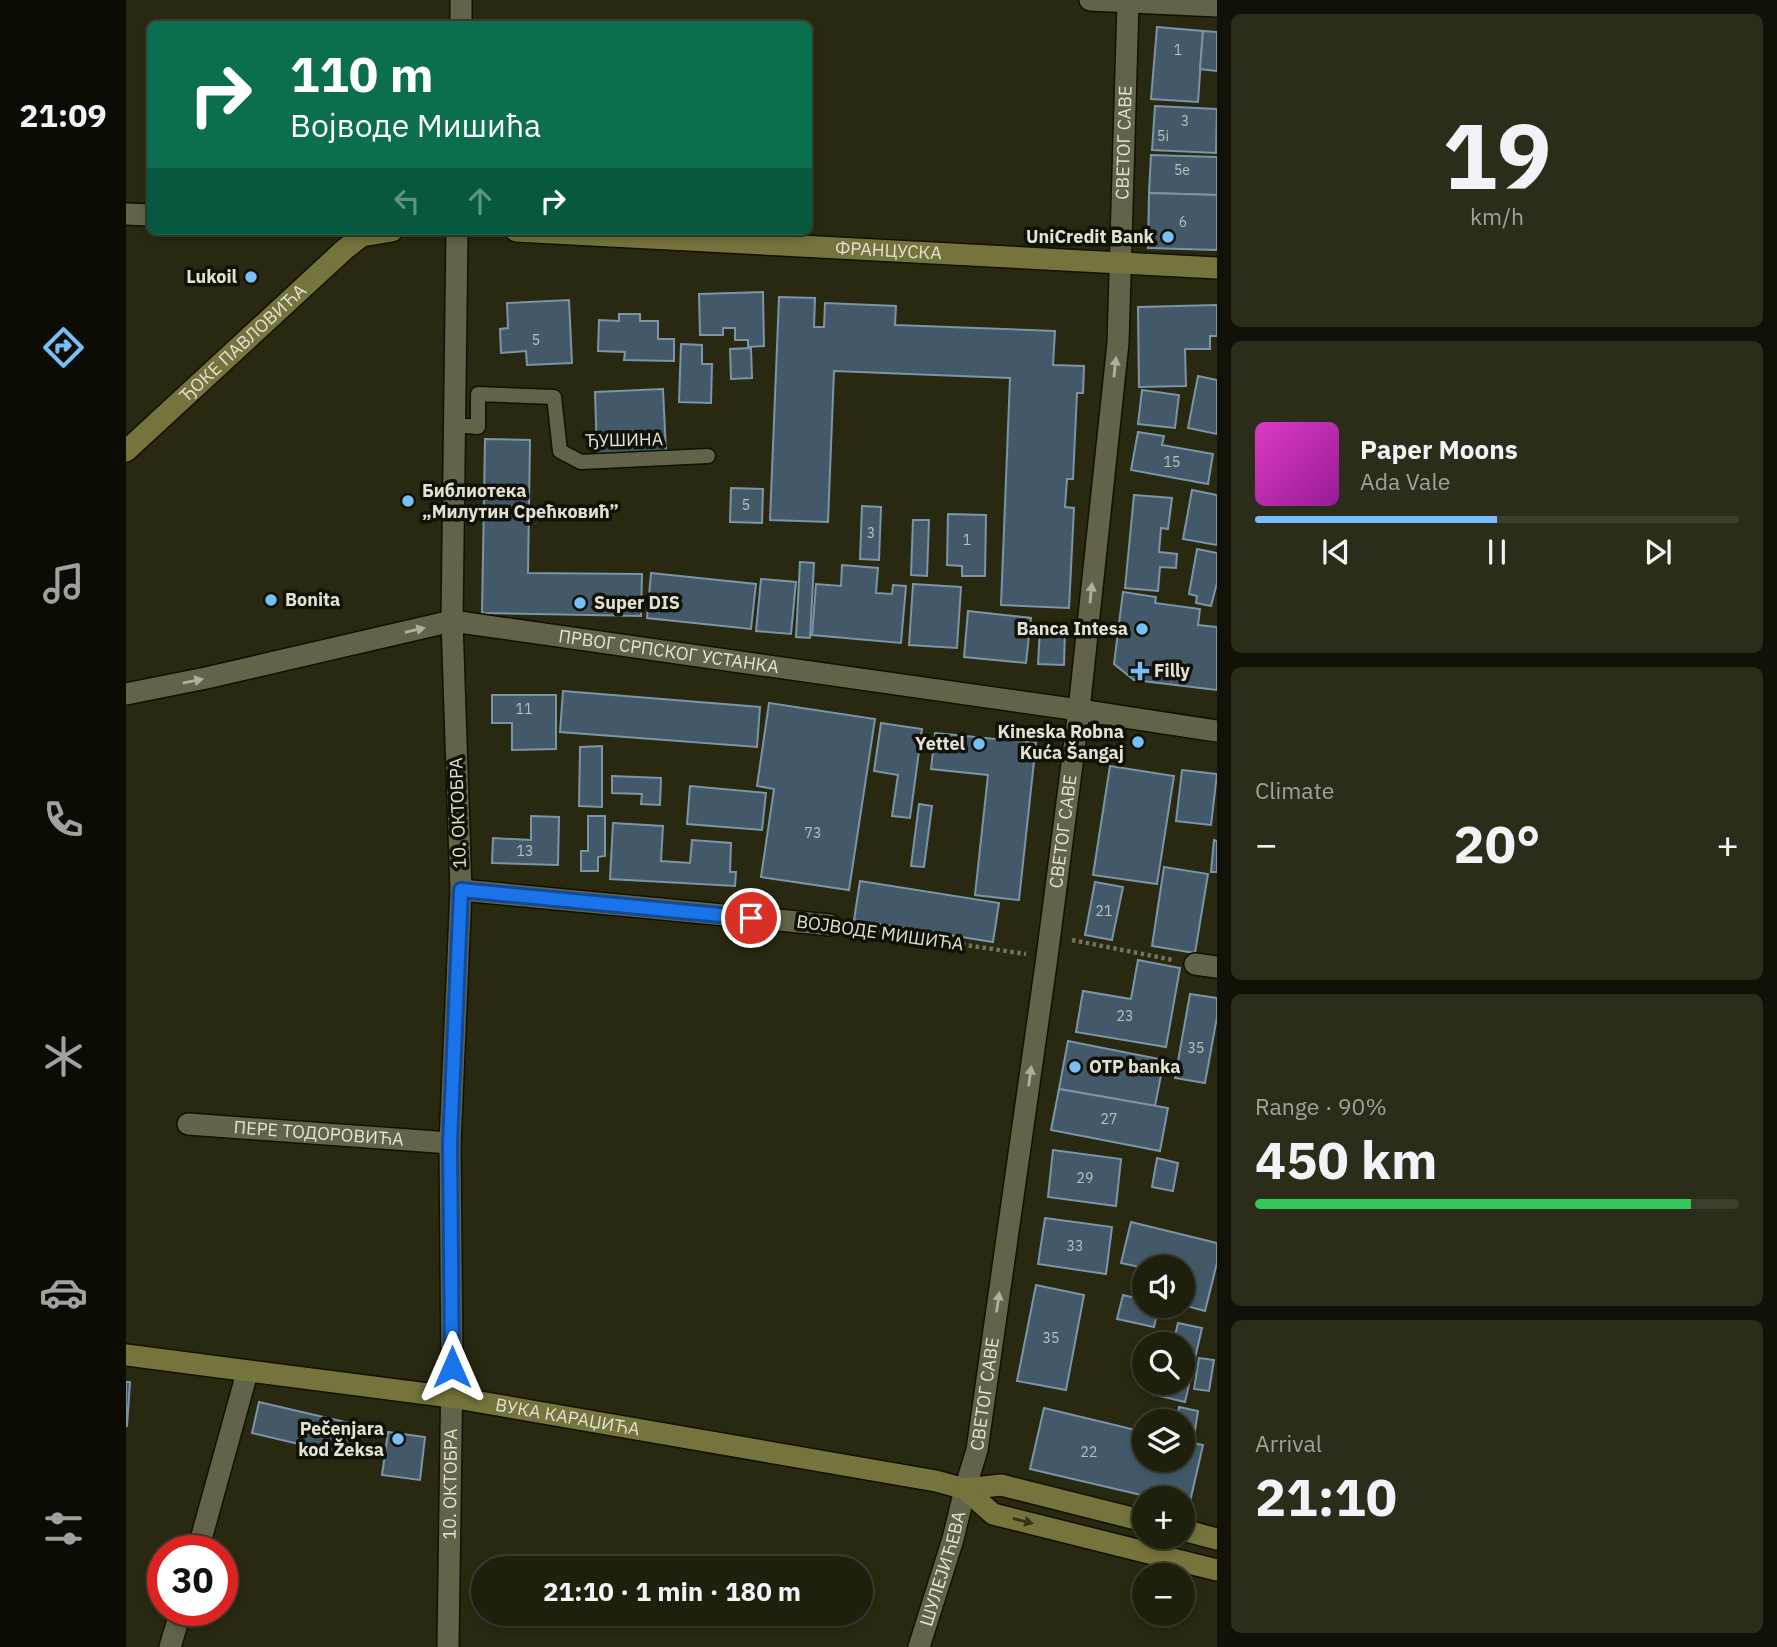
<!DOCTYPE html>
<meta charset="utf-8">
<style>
body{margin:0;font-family:"IBM Plex Sans",sans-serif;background:#2c2c1b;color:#f1f3f6;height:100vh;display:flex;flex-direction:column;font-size:26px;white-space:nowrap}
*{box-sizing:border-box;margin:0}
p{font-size:23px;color:#a1a29d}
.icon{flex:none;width:38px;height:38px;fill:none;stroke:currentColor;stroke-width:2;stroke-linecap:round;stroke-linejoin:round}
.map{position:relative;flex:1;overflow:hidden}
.drawer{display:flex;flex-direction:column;gap:14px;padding:14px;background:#111107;width:560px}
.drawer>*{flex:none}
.banner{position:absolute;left:21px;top:21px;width:665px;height:214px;border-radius:10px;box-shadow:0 4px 10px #0003,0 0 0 2px #3c3d2e;background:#0b6e4f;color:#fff;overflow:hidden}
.tools{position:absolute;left:1006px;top:1255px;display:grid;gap:14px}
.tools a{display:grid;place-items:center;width:63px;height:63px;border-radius:50%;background:#1f1f0d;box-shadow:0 4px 10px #0003,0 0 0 2px #3c3d2e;font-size:35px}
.speed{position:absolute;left:21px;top:1535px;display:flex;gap:14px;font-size:35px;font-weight:700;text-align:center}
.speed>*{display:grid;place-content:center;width:91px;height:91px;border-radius:50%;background:#1f1f0d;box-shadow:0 4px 10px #0003,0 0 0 2px #3c3d2e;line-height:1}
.speed .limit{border:10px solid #d22;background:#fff;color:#111}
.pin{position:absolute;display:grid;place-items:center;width:60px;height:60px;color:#fff;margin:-30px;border:4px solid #fff;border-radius:50%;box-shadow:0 2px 7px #0007}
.me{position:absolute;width:77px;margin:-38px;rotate:0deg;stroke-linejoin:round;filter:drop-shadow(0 0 5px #0008)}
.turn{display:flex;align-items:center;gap:24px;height:147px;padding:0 28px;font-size:32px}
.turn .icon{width:91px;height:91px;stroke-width:2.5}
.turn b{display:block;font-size:49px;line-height:60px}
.lanes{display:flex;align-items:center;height:66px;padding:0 28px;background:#0003;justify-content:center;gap:35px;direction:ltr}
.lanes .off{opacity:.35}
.big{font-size:52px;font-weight:700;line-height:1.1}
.drawer .tile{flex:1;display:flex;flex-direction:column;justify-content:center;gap:10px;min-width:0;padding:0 24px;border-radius:10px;background:#2c2c1b}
.drawer .dial{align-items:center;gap:0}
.dial b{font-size:91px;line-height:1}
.song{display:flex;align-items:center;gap:21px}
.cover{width:84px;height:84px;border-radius:10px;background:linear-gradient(135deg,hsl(310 70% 55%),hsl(300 70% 35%))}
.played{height:7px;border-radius:4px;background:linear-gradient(90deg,#76c0f7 50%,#3c3d2e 50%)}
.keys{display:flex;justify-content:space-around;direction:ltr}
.heat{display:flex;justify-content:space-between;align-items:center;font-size:38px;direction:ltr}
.charge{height:10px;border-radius:5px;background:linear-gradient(90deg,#34c759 90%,#3c3d2e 0)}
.trip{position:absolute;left:345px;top:1556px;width:402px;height:70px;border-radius:35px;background:#1f1f0d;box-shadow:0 4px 10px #0003,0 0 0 2px #3c3d2e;font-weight:700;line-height:70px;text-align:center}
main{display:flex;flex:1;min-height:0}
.menu{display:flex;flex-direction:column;width:126px;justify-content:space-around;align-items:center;background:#0c0c05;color:#a1a29d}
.menu .icon{width:49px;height:49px}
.menu .selected{color:#76c0f7}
.menu b{font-size:32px;color:#f1f3f6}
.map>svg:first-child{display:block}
.building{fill:#43596a;stroke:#7c94a7;stroke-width:2}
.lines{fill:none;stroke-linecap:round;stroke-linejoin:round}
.lane-casing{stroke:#121100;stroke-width:17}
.street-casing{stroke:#121100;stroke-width:24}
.secondary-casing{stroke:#121100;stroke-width:24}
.path{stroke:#73735f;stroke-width:4.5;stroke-dasharray:3.5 3.5;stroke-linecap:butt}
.lane{stroke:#636349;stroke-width:14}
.street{stroke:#636349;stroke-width:21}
.secondary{stroke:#75743c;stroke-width:21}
.oneway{fill:#afaf9c}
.oneway2{fill:#34341a}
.route-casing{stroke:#114b97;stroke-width:18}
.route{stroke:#1a73e8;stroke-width:12}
.poi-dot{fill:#76c0f7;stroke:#111107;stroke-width:2.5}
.labels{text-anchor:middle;stroke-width:7;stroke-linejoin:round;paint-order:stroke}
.number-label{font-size:14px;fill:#bac0ba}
.street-label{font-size:18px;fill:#e2e2d4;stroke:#111107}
.poi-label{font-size:18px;font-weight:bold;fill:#e2e2d4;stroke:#111107;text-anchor:end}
</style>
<main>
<nav class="menu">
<b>21:09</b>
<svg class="icon selected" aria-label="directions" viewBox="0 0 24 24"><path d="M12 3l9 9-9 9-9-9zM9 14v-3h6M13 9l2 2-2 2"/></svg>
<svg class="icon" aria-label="music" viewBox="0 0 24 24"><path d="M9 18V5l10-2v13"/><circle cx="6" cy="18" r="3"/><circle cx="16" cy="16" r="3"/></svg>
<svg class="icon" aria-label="phone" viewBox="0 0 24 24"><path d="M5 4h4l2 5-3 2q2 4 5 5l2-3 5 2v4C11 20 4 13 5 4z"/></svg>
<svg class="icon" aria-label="climate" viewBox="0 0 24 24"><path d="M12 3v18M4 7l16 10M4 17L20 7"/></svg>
<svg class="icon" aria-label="car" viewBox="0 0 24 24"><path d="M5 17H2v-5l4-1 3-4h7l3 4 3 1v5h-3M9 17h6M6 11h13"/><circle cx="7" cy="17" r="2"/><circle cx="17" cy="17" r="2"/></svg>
<svg class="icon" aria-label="filters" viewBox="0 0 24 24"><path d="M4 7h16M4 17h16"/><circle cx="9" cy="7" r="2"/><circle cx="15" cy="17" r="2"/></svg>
</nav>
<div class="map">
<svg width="1091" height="1647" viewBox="0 0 1091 1647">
<rect width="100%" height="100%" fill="#292911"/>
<g class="building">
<path d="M1031,27L1077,31L1072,102L1025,99Z"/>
<path d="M1077,31L1091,32V71L1074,69Z"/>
<path d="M1029,106L1091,109L1090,153L1026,150Z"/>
<path d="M1025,155L1091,157V195L1023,193Z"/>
<path d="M1023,193L1091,195V250L1022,248Z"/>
<path d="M637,292L638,346L622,347V340H609V328H597V335H574L573,294Z"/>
<path d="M653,297L689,298L688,327H698L699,303L770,306L769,325L929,331L927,365L958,366L957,393H951L947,479H941L939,507L948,508L943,608L875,605L884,378L708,371L702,522L644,520Z"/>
<path d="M443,300L446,363L401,365L400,351L375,353L374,329L382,328L381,303Z"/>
<path d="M1091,305V336H1084V349H1059L1060,386L1013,387L1012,307Z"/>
<path d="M493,314H514V321H532V339H548V361L498,360L499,352L472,351L473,320L493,321Z"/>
<path d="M555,344L576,345V364H586L585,403L553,402Z"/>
<path d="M625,348L626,378L605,379L604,349Z"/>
<path d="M1072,376L1091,380V434L1062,428Z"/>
<path d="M537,389L540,452L471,454L469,392Z"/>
<path d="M1016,390L1053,395L1049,428L1012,424Z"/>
<path d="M1012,432L1038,436L1036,445L1087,454L1082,484L1005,470Z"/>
<path d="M359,439L404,440L402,573L516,574L515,616L356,613Z"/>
<path d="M605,488L637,489L636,523L604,522Z"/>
<path d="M1066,490L1091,495V545L1057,539Z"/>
<path d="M1008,495L1046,498L1042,529L1035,528L1033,552L1051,554L1050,568L1034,567L1032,591L999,588Z"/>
<path d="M736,506L755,507L753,560L734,559Z"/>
<path d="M822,514L860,515L859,576H836V566L821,565Z"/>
<path d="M787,520H803L801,576L785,575Z"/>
<path d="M1071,549L1091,553V583L1085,606L1070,603L1071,596L1063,594Z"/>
<path d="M674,562L688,563L684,638L670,637Z"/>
<path d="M716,565L752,568L750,593L766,594L767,585L780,586L775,643L686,635L690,584L715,586Z"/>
<path d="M525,573L630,584L625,629L521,618Z"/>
<path d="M635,579L670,582L665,634L630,631Z"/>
<path d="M787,584L835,587L831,648L783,645Z"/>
<path d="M997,592L1030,597L1029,603L1074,609L1072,625L1091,627V690L1008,680L988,664Z"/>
<path d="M842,611L905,618L900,663L838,657Z"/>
<path d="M914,628L939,629L938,665L912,664Z"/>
<path d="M437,691L634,707L631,747L434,732Z"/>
<path d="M366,695H430V749L386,750V723H366Z"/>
<path d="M643,703L749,719L723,890L635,877L648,789L631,786Z"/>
<path d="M755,723L796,729L784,818L766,816L772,775L748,771Z"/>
<path d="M809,733L910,743L893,900L849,895L862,775L805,769Z"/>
<path d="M476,746V807L453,806L454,747Z"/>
<path d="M984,766L1048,776L1031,884L967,875Z"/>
<path d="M1056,770L1091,774L1085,825L1050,821Z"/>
<path d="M486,776L535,778L534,805L515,804L516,794L486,793Z"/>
<path d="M564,786L640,793L636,830L561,824Z"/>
<path d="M793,804L806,806L798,867L785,866Z"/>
<path d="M405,816L433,817L432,865L366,863L367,838L405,840Z"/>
<path d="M462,816H479V856L472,857V871H455V851H462Z"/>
<path d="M487,823L537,826L535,861L564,863L566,840L605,843L604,872H610L609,886L484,879Z"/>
<path d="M1088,840L1091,841V872H1085Z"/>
<path d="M1038,867L1082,874L1069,953L1026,946Z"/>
<path d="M734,881L873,903L867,942L728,920Z"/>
<path d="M969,882L997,887L986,940L959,935Z"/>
<path d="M1012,960L1054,968L1040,1047L950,1032L957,991L1005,999Z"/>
<path d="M1064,994L1091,998V1017L1079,1083L1049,1078Z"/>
<path d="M942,1041L1038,1060L1029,1106L933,1089Z"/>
<path d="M933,1089L1042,1108L1034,1151L925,1130Z"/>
<path d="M927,1150L995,1159L990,1206L922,1197Z"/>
<path d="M1031,1158L1052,1163L1047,1191L1026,1187Z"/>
<path d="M919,1218L986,1227L980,1274L912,1264Z"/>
<path d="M1005,1222L1091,1243V1263L1079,1311L1057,1305V1267H1018V1296L1011,1294L1018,1268L995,1263Z"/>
<path d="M910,1285L958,1295L940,1390L891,1381Z"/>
<path d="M997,1295L1018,1300V1306H1033L1028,1327L991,1319Z"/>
<path d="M1052,1323L1076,1328L1059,1402L1026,1394L1029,1382H1057V1344H1047Z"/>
<path d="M1073,1358L1088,1360L1083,1391L1068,1389Z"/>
<path d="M0,1382H4L1,1426H0Z"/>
<path d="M133,1402L232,1425L224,1456L126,1433Z"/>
<path d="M1053,1407L1072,1411L1068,1436L1057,1434V1421H1051Z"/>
<path d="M918,1408L1018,1432V1460H1057V1441L1077,1445L1063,1506L1057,1505V1498H1028L904,1469Z"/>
<path d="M262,1432L299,1437L294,1480L256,1475Z"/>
</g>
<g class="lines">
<g class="lane-casing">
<path id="lane" d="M329,425L352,427V394L428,397L434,451L455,462L582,456"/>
</g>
<g class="street-casing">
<g id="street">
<path d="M964,0L1091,6"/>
<path d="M335,24V0"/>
<path d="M0,214L24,215"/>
<path id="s1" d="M0,694L80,678L326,621L953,710L1091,731"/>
<path d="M335,890L704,925"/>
<path d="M1069,964L1091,967"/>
<path id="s2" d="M62,1124L324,1143"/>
<path d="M72,1550L121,1373"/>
<path d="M44,1647L55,1610"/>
<path id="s3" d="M322,1647L326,1367L324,1143L335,890L326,621L331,231"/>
<path id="s4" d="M793,1647L827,1539L839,1489L851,1450L921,957L953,710L992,343L1002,3"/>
</g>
</g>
<g class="secondary-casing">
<g id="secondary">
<path id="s5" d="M390,231L1091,268"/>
<path id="s6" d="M0,451L219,249L236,236L266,231"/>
<path id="s7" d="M0,1355L325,1397L810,1481L839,1489L875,1485L1018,1521"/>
<path d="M839,1489L867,1514L1091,1570"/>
<path d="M1057,1530L1091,1539"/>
</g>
</g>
<g class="path">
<path d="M725,928L900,954"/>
<path d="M946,940L1047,960"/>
</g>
<use href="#lane" class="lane"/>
<use href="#street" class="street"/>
<use href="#secondary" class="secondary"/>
</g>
<defs><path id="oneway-solid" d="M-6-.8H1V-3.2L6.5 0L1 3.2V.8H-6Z" transform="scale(1.75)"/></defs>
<g class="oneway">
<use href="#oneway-solid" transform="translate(989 367) rotate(-84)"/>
<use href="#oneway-solid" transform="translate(965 593) rotate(-84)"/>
<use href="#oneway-solid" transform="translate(289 630) rotate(-13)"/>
<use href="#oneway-solid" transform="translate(67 681) rotate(-11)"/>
<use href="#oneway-solid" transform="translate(904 1076) rotate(-82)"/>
<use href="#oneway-solid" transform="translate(872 1302) rotate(-82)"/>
</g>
<use class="oneway2" href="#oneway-solid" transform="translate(897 1521) rotate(14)"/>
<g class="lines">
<g class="route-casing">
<path id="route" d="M326,1367L324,1143L335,890L625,918"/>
</g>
<use href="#route" class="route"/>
</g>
<g class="poi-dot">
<circle cx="1042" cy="237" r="7"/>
<circle cx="125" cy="277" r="7"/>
<circle cx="282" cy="501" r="7"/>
<circle cx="145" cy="600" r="7"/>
<circle cx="454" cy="603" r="7"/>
<circle cx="1016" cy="629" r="7"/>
<path d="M1010.5 660.5h7v7h7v7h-7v7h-7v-7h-7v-7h7z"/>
<circle cx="1012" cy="742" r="7"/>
<circle cx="853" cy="744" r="7"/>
<circle cx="949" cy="1067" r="7"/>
<circle cx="272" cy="1439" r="7"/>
</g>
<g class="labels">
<g class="number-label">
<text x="1052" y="55">1</text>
<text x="1059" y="126">3</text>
<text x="1037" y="141">5i</text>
<text x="1056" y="175">5e</text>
<text x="1057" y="227">6</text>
<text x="410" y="345">5</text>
<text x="1046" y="467">15</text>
<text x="620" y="510">5</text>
<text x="745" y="538">3</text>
<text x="841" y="545">1</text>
<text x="398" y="714">11</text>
<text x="687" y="838">73</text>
<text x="399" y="856">13</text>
<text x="978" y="916">21</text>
<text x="999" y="1021">23</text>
<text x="1070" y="1053">35</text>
<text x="983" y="1124">27</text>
<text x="959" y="1183">29</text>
<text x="949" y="1251">33</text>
<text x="925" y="1343">35</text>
<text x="963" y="1457">22</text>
</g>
<g class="street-label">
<text dy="6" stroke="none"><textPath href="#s4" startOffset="1522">СВЕТОГ САВЕ</textPath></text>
<text dy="6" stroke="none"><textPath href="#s5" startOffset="373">ФРАНЦУСКА</textPath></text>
<text dy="6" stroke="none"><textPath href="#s6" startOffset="159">ЂОКЕ ПАВЛОВИЋА</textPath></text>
<text transform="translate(498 440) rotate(-1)" y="6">ЂУШИНА</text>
<text dy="6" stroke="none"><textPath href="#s1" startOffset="553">ПРВОГ СРПСКОГ УСТАНКА</textPath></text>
<text transform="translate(332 813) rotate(-92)" y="6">10. ОКТОБРА</text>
<text dy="6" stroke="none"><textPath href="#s4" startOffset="830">СВЕТОГ САВЕ</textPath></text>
<text transform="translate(754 933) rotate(8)" y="6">ВОЈВОДЕ МИШИЋА</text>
<text dy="6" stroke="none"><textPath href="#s2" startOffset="131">ПЕРЕ ТОДОРОВИЋА</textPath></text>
<text dy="6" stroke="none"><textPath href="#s4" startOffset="262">СВЕТОГ САВЕ</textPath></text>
<text dy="6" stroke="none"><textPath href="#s7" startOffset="446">ВУКА КАРАЏИЋА</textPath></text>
<text dy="6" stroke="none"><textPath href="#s3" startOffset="163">10. ОКТОБРА</textPath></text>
<text dy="6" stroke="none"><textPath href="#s4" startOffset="82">ШУЛЕЈИЋЕВА</textPath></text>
</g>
<g class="poi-label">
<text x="1028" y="243">UniCredit Bank</text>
<text x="111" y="283">Lukoil</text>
<text x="296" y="497" text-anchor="start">Библиотека<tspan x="296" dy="21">„Милутин Срећковић”</tspan></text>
<text x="159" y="606" text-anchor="start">Bonita</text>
<text x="468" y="609" text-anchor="start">Super DIS</text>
<text x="1002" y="635">Banca Intesa</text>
<text x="1028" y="677" text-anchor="start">Filly</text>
<text x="998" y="738">Kineska Robna<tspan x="998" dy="21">Kuća Šangaj</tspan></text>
<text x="839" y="750">Yettel</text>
<text x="963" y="1073" text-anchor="start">OTP banka</text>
<text x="258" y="1435">Pečenjara<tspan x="258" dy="21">kod Žeksa</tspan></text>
</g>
</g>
</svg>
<div class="tools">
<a><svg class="icon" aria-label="sound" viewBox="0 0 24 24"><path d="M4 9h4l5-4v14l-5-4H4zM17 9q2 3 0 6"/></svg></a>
<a><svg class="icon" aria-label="search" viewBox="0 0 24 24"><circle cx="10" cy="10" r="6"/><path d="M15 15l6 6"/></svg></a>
<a><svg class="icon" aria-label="layers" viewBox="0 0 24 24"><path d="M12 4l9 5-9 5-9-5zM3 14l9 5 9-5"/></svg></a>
<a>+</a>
<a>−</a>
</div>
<div class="speed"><div class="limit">30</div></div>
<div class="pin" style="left:625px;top:918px;background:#d93025"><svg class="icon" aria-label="arrive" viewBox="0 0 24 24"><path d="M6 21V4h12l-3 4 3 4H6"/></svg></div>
<svg class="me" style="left:326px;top:1367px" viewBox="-20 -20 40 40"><path d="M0-17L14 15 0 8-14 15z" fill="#1a73e8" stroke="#fff" stroke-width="4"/></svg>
<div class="trip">21:10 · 1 min · 180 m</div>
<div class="banner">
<div class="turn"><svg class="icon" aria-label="right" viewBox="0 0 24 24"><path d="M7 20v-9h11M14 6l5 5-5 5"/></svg><div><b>110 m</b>Војводе Мишића</div></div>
<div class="lanes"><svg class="icon off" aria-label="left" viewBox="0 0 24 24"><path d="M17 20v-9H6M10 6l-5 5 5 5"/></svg><svg class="icon off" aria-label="ahead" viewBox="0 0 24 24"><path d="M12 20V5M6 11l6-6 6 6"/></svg><svg class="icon" aria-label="right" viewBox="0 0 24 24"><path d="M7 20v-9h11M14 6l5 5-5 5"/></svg></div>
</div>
</div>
<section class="drawer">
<div class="tile dial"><b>19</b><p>km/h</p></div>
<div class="tile">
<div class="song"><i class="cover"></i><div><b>Paper Moons</b><p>Ada Vale</p></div></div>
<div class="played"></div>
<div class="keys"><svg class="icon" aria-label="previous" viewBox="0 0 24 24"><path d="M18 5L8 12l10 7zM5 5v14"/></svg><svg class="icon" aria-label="pause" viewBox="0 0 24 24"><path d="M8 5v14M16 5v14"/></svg><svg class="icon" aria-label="next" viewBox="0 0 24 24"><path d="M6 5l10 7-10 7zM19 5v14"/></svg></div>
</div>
<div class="tile"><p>Climate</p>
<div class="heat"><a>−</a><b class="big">20°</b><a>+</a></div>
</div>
<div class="tile"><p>Range · 90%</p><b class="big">450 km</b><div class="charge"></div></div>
<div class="tile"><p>Arrival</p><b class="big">21:10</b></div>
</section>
</main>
